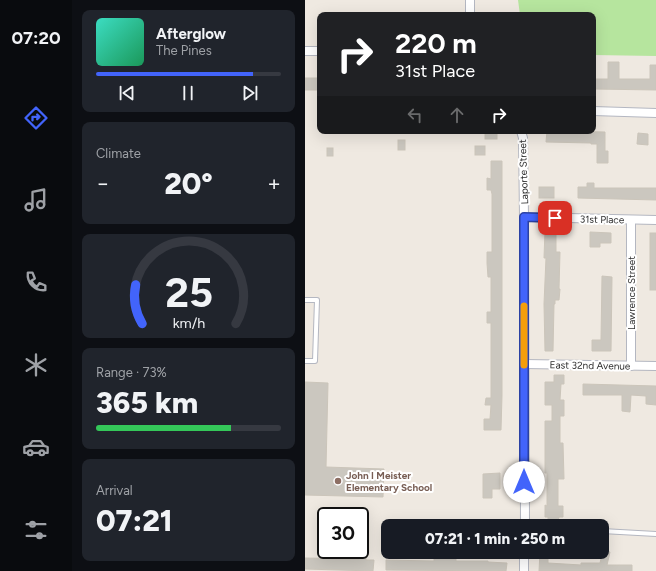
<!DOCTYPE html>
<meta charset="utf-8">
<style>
body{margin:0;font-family:Figtree,sans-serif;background:#20242c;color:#f1f3f6;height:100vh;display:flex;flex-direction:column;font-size:15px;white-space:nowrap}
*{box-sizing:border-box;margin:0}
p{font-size:13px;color:#9ea1a6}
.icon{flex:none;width:22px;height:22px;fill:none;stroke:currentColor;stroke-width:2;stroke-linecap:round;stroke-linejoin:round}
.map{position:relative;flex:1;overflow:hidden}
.panel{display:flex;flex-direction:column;gap:10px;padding:10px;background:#0d0f14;width:233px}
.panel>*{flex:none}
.hud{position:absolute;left:12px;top:12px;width:279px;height:122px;border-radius:8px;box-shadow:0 4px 16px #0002;background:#202124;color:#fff;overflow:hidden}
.speed{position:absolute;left:12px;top:507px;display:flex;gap:8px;font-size:20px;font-weight:700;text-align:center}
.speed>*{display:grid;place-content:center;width:52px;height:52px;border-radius:50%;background:#171b24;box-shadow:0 4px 16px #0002;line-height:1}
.speed .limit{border:2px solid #111;border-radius:6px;background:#fff;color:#111}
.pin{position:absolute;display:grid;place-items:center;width:34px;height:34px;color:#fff;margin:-17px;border-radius:8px;box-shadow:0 2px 6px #0006}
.me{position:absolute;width:44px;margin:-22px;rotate:0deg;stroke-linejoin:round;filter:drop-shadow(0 0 3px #0008)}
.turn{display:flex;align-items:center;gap:14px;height:84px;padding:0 12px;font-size:18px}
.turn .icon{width:52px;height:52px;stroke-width:2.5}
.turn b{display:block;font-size:28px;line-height:34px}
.lanes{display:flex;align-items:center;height:38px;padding:0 12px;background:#0003;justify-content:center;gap:20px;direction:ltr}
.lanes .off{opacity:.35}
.big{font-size:30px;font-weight:800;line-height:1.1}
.panel .tile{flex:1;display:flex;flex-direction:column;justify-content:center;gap:6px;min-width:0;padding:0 14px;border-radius:8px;background:#20242c}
.panel .dial{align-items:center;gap:0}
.dial svg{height:104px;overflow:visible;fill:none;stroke:#363941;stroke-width:7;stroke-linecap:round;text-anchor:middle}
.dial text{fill:#f1f3f6;stroke:none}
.song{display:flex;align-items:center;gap:12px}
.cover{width:48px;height:48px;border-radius:6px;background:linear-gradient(135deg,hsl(170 70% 55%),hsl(150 70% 35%))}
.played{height:4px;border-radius:2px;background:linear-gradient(90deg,#4264fb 85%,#363941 85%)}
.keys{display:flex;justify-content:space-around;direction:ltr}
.heat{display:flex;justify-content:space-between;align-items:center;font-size:22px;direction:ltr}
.charge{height:6px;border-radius:3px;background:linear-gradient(90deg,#34c759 73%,#363941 0)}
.trip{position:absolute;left:76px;top:519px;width:228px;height:40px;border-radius:8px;background:#171b24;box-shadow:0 4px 16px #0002;font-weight:800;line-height:40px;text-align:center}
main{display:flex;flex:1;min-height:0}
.tabs{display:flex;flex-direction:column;width:72px;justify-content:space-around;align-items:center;background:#090b0e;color:#9ea1a6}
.tabs .icon{width:28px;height:28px}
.tabs .selected{color:#4264fb}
.tabs b{font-size:18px;color:#f1f3f6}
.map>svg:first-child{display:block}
.green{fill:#b6e59e}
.building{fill:#cbc7bf;stroke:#cbc5ba}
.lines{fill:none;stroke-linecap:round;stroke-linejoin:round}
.lane-casing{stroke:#b4b7c1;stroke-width:6}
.street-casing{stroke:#b4b7c1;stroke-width:10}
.lane{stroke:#fff;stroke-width:4}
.street{stroke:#fff;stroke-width:8}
.route-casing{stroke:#2b41a3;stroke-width:10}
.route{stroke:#4264fb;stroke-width:7}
.slow{stroke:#f59e0b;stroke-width:7}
.education-dot{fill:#8d6e63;stroke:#fff;stroke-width:1.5}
.labels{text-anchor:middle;stroke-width:4;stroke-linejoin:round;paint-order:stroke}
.street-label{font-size:10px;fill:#2e2e2e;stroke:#fff}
.education-label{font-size:10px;font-weight:bold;fill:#785e54;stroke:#fff;text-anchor:start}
</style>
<main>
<nav class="tabs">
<b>07:20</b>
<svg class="icon selected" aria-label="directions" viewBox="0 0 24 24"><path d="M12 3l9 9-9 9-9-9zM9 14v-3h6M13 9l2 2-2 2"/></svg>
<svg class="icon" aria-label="music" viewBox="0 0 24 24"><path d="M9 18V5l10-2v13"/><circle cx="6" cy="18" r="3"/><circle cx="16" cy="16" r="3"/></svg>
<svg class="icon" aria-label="phone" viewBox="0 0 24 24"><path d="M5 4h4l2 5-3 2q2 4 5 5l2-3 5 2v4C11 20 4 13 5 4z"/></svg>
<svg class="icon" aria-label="climate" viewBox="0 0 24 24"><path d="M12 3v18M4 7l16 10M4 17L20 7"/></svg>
<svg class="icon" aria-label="car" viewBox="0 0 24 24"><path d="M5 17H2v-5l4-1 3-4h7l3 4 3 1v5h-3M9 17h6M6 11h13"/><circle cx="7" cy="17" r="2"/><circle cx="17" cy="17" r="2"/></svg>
<svg class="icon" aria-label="filters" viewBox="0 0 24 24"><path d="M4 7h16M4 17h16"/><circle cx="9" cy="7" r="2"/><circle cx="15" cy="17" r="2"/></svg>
</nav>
<section class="panel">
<div class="tile">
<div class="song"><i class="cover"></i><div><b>Afterglow</b><p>The Pines</p></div></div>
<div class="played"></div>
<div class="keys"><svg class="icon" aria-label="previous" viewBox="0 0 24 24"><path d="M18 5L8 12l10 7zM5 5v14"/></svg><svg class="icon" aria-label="pause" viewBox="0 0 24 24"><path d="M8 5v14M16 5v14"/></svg><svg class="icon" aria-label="next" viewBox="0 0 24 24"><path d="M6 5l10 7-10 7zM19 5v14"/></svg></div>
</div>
<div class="tile"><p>Climate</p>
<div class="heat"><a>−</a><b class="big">20°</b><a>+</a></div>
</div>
<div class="tile dial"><svg viewBox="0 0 100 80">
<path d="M14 69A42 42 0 1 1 86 69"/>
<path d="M14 69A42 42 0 0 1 9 39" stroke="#4264fb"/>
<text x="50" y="56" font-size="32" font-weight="700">25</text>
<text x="50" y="72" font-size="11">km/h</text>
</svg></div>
<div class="tile"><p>Range · 73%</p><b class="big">365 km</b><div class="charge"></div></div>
<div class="tile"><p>Arrival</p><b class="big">07:21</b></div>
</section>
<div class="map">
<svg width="351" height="571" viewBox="0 0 351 571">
<rect width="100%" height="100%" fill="#efe9e1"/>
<path class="green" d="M213,0H351V56L288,55V15H215Z"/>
<g class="building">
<path d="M303,62H314V79H345V65H351V90L289,89V79H303Z"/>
<rect x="0" y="78" width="15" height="12"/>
<rect x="180" y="131" width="12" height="8"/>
<path d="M242,131L300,132V151H303V163H292V144H286V143L241,142Z"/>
<path d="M333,133L343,134V145L332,144Z"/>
<rect x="93" y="140" width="7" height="10"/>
<rect x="170" y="146" width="10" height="9"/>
<rect x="22" y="148" width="6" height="8"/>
<path d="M186,161H197V395L196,430H179V419H185L186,405H180L181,398H186V323H182V312H186V277H183L182,263V252H187V194L186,190H182V178L186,179Z"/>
<path d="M282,183H289V188H351V200L273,198V187H282Z"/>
<rect x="234" y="187" width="15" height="11"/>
<path d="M240,231L251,232V252H255L254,289H255L254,300H250V304H249L248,351H240L239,304L241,258H239Z"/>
<path d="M285,232L306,233V243H295V247H285Z"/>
<rect x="345" y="233" width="6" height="57"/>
<path d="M297,276L307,277L306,351H287V340H296Z"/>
<path d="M249,375H259V384H256L255,400H259V416H255V443H258L259,479H253V506H258V517H254L253,521H243V517H240V505L242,506V473H240V421H247V405H240V382H249Z"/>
<path d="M0,382L23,383L21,467L79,469L78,497L0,495Z"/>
<path d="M278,384L351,386V405L341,404V396L326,395L325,412L317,411V395H278Z"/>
<path d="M195,473V489H187V498H178V474Z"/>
<path d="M55,547H62L61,560H69L68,571L0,569V558L54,559Z"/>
<path d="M298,550L305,552L302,565H327V571H234L235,552H243V563L276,565V563H295Z"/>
<path d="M143,552H151V561H183V562L202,563L201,571L81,570V560L129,561V556H143Z"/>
</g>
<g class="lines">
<g class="lane-casing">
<g id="lane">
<path d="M0,300H12L10,361H0"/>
<path d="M297,531L351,534"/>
</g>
</g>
<g class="street-casing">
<g id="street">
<path d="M165,0V15"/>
<path d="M0,51H15"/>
<path d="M288,111L351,113"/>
<path d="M216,131L218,138L219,217L220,526"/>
<path d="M219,217L351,220"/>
<path d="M326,220V366"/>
<path d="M219,364L351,366"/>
<path d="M219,571V552"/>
</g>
</g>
<use href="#lane" class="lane"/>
<use href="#street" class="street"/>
</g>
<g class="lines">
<g class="route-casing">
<path id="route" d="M219,482V217L250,218"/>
</g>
<use href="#route" class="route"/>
<path class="slow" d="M219,306V365"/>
</g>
<circle class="education-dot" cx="33" cy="481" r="4"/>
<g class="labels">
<g class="street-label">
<text transform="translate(218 172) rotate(-92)" y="4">Laporte Street</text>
<text transform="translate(297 219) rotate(1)" y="4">31st Place</text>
<text transform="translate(326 293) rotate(-90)" y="4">Lawrence Street</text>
<text transform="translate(285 365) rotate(1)" y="4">East 32nd Avenue</text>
</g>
<g class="education-label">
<text x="41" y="479">John I Meister<tspan x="41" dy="12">Elementary School</tspan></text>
</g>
</g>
</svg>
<div class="speed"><div class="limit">30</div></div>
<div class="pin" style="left:250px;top:218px;background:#d93025"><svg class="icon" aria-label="arrive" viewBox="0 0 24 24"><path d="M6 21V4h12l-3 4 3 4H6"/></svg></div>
<svg class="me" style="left:219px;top:482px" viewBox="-20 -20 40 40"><circle r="19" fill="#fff"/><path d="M0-13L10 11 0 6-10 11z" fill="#4264fb"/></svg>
<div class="trip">07:21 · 1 min · 250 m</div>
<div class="hud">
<div class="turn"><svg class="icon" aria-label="right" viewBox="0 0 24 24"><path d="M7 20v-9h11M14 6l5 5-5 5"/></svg><div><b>220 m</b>31st Place</div></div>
<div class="lanes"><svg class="icon off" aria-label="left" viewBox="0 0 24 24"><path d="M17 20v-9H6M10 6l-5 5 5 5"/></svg><svg class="icon off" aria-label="ahead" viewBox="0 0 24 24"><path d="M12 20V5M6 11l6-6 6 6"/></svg><svg class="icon" aria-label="right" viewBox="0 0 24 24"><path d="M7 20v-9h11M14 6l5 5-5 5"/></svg></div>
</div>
</div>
</main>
